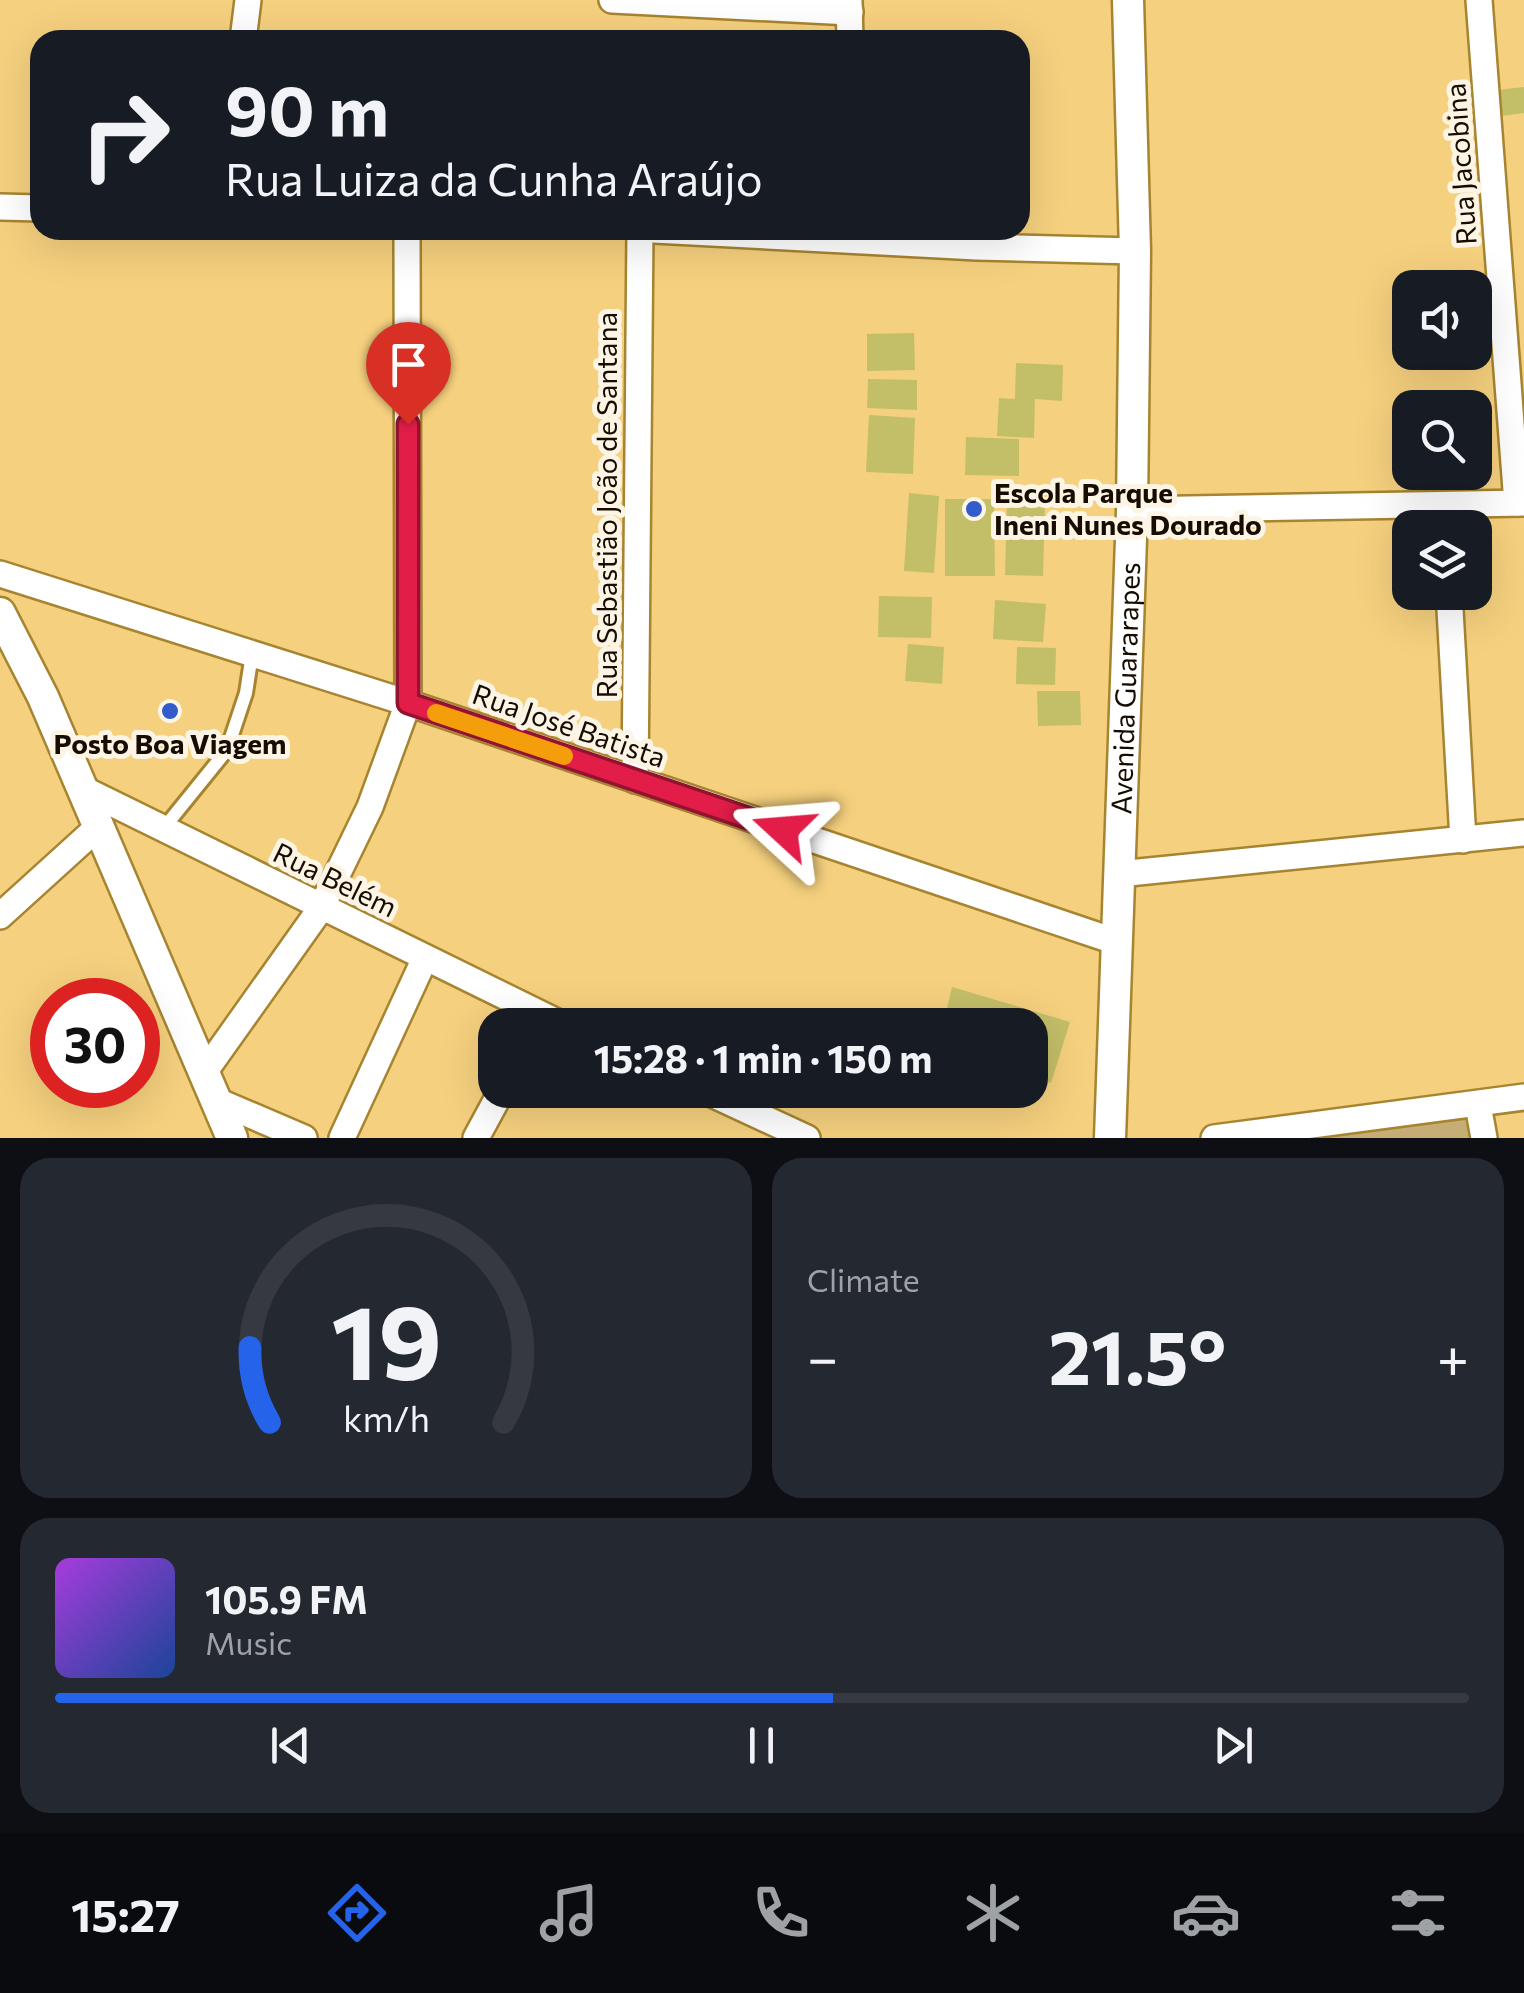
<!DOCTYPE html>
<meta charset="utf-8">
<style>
body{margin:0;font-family:Commissioner,sans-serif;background:#242831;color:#f1f3f6;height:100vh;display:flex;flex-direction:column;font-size:38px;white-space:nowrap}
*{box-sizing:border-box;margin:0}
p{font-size:32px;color:#9ea1a6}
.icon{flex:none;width:55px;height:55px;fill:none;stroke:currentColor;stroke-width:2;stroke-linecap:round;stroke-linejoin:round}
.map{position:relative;height:1138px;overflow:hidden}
.panel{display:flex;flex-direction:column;gap:20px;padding:20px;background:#0d0f14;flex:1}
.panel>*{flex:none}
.hud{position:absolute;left:30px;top:30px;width:1000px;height:210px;border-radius:30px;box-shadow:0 10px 40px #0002;background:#171b24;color:#f1f3f6;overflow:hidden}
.buttons{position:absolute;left:1392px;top:270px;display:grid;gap:20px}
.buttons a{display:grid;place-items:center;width:100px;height:100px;border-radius:20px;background:#171b24;box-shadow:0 10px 40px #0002;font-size:50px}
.speed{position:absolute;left:30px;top:978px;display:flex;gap:20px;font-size:50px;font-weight:700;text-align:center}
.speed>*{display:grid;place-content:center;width:130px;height:130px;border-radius:50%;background:#171b24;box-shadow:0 10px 40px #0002;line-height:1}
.speed .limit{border:15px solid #d22;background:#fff;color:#111}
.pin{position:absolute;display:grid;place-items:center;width:85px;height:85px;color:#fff;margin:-102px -42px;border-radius:50% 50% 50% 0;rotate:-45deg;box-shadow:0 0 10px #0007}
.pin .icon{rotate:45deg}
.me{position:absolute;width:110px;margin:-55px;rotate:289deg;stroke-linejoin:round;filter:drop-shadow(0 0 8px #0008)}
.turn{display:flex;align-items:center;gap:35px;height:210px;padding:0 30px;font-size:45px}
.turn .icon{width:130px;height:130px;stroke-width:2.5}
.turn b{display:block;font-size:70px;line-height:85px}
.big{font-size:75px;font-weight:700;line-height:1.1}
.panel .card{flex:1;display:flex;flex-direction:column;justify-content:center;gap:15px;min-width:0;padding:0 35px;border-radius:30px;background:#242831}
.panel .dial{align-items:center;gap:0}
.dial svg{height:260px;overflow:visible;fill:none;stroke:#363941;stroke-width:7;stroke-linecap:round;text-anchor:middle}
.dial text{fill:#f1f3f6;stroke:none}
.song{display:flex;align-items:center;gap:30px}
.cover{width:120px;height:120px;border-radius:15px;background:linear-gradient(135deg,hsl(280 70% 55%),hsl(220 70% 35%))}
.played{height:10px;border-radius:5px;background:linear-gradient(90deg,#2563eb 55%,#363941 55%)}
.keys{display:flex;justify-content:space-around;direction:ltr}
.heat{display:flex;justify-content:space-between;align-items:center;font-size:55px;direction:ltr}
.panel .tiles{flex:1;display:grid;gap:20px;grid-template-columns:1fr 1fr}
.card:last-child{grid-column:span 2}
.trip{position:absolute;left:478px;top:1008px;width:570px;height:100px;border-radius:30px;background:#171b24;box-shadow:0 10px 40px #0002;font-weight:700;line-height:100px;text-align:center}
.menu{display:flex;height:160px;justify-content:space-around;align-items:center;background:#090b0e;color:#9ea1a6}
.menu .icon{width:70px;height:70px}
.menu .selected{color:#2563eb}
.menu b{font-size:45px;color:#f1f3f6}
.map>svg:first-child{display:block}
.green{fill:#c6ad76}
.building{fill:#c3be68}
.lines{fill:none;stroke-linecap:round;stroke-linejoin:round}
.service-casing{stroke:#a78430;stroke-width:18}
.minor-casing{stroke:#a78430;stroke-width:30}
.tertiary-casing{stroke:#a78430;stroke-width:35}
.service{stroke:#fff;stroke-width:12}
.minor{stroke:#fff;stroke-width:25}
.tertiary{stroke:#fff;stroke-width:30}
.route-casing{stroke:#92132f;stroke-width:25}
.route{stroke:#e11d48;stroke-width:18}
.slow{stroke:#f59e0b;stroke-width:18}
.poi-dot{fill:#345bcb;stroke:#fcf5e6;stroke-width:4}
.labels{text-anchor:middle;stroke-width:10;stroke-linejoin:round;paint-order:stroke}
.street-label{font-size:28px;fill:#170c00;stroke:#fcf5e6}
.poi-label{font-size:28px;font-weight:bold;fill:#170c00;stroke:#fcf5e6;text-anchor:start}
</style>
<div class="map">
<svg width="1524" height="1138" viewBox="0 0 1524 1138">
<rect width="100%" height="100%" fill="#f5d07e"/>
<path class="green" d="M1473,1110L1477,1138H1288Z"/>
<g class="building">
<path d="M1524,87V113L1501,116L1498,90Z"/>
<path d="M914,333L915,370L867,371V334Z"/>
<path d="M1016,363L1063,365L1062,401L1035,399L1034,438L997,436L999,398L1015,399Z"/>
<path d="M868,379L917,380V410L867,408Z"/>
<path d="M869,415L915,418L913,474L866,472Z"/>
<path d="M966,437L1019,439V476L965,475Z"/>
<path d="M909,493L939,496L934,573L904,571Z"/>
<path d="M945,499H994L995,576H945Z"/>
<path d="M1007,502L1045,504L1043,576L1005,575Z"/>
<path d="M879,596L932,597L931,638L878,637Z"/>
<path d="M995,600L1046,604L1043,642L993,639Z"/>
<path d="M908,644L944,647L942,684L905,681Z"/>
<path d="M1017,647L1056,648L1055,685L1016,684Z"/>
<path d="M1037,691H1080L1081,725L1038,726Z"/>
<path d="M952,987L1070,1022L1051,1083L1030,1076V1025H943Z"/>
</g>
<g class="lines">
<g class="service-casing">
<path id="service" d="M163,829L227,750L246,693L252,654"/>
</g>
<g class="minor-casing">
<g id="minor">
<path d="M612,0L850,12"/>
<path d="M849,0L850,40"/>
<path d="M1479,0L1517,503"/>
<path d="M243,40L248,0"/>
<path d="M0,207L40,208"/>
<path d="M654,230L977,247L1135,251"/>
<path d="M1132,510L1524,503"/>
<path d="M0,574L408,703L1117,942"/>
<path d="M1449,592L1463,840"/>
<path d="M635,780L640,230"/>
<path d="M81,788L563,1025"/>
<path d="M1119,874L1524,833"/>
<path d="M0,916L98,827"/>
<path d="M203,1074L321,908L370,807L408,703L407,230"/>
<path d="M703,1090L807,1138"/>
<path d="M215,1100L304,1138"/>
<path d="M1478,1105L1484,1138"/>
<path d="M342,1138L425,958"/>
<path d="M476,1138L502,1090"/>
<path d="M1214,1138L1524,1097"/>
</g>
</g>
<g class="tertiary-casing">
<g id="tertiary">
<path d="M0,613L43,697L232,1138"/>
<path id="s1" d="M1110,1138L1132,510L1135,251L1128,0"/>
</g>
</g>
<use href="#service" class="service"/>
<use href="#minor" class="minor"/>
<use href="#tertiary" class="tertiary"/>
</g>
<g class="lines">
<g class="route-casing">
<path id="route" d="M408,424V703L783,830"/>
</g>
<use href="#route" class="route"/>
<path class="slow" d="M436,713L564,756"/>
</g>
<g class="poi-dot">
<circle cx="974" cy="509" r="10"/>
<circle cx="170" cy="711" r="10"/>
</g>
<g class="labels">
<g class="street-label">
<text transform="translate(1461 164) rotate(-94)" y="10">Rua Jacobina</text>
<text transform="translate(607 505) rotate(-90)" y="10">Rua Sebastião João de Santana</text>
<text dy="10" stroke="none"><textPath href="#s1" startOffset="450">Avenida Guararapes</textPath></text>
<text transform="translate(569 726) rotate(19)" y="10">Rua José Batista</text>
<text transform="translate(335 880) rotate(26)" y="10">Rua Belém</text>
</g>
<g class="poi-label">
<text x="994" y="503">Escola Parque<tspan x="994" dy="32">Ineni Nunes Dourado</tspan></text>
<text x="170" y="754" text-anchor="middle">Posto Boa Viagem</text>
</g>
</g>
</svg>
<div class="buttons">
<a><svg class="icon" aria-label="sound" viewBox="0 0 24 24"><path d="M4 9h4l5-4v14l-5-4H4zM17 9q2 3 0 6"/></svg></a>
<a><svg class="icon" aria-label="search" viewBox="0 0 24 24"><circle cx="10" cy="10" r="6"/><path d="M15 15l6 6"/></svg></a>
<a><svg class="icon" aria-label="layers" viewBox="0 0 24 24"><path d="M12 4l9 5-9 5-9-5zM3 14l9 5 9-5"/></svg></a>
</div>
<div class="speed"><div class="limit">30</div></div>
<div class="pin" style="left:408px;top:424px;background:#d93025"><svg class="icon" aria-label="arrive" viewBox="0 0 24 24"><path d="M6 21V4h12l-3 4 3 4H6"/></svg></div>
<svg class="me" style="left:783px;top:830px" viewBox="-20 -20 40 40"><path d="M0-17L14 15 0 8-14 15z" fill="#e11d48" stroke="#fff" stroke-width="4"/></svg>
<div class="trip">15:28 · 1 min · 150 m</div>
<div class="hud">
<div class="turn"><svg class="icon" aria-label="right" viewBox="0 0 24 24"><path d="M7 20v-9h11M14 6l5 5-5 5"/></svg><div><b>90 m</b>Rua Luiza da Cunha Araújo</div></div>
</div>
</div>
<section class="panel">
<div class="tiles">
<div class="card dial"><svg viewBox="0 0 100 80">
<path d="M14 69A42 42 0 1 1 86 69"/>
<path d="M14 69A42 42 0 0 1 8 46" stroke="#2563eb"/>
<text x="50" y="56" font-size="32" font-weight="700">19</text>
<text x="50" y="72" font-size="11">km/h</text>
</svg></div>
<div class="card"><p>Climate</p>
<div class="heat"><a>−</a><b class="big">21.5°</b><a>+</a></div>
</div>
<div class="card">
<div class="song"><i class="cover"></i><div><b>105.9 FM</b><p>Music</p></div></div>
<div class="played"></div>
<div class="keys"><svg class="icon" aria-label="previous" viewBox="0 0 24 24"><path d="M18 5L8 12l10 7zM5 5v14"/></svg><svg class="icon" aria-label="pause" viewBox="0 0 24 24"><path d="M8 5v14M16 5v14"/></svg><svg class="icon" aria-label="next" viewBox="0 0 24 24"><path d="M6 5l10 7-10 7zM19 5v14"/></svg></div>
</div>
</div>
</section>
<nav class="menu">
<b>15:27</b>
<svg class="icon selected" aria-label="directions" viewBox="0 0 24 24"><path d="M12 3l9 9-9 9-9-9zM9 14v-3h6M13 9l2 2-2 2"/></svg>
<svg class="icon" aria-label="music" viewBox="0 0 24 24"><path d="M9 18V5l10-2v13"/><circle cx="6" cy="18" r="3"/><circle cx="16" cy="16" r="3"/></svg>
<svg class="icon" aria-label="phone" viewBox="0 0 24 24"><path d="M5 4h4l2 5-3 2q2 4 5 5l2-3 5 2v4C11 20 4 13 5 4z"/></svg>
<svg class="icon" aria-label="climate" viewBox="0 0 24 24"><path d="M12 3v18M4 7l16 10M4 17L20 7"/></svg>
<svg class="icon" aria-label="car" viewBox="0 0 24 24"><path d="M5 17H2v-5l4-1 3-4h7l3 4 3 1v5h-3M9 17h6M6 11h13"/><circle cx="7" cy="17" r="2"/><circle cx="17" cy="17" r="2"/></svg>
<svg class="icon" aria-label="filters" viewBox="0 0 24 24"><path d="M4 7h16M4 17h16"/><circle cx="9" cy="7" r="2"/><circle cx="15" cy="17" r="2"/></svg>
</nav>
